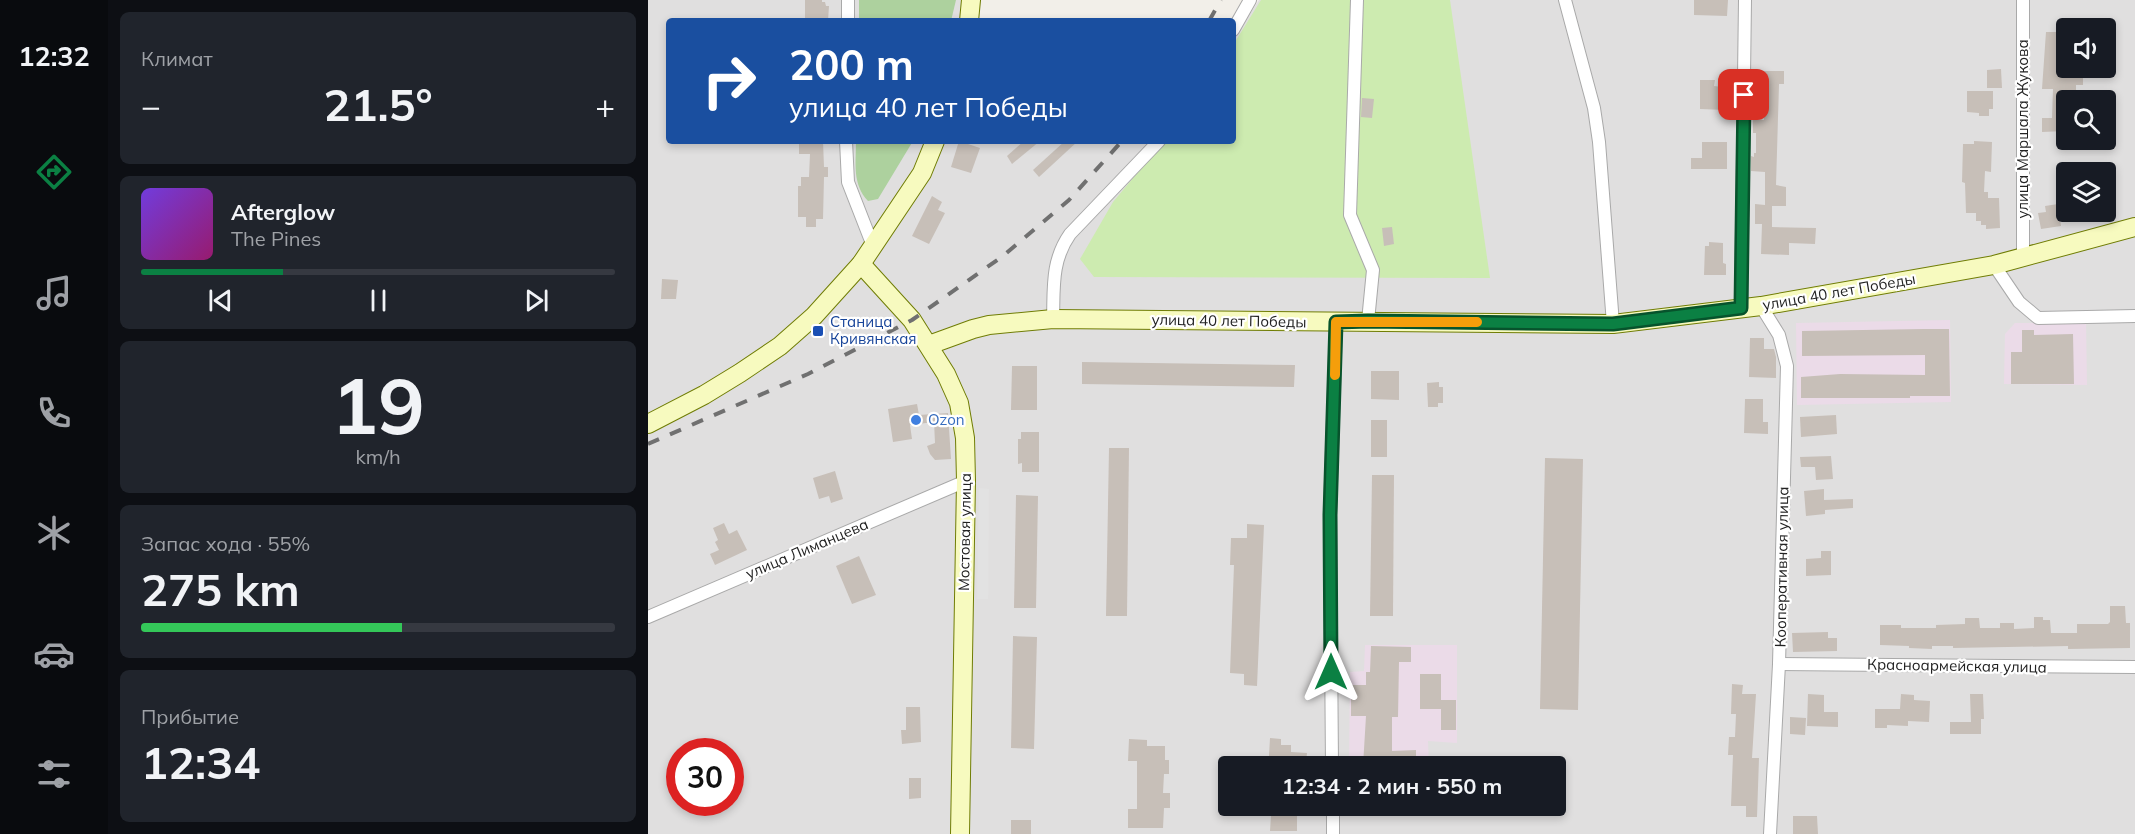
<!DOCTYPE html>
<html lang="ru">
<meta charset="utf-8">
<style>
body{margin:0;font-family:Mulish,sans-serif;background:#20242c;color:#f1f3f6;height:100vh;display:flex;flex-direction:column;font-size:22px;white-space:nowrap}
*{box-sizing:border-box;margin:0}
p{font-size:20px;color:#9ea1a6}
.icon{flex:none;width:33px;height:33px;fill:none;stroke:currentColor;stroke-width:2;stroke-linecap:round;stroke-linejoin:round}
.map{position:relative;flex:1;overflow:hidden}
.side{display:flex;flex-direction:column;gap:12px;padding:12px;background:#0d0f14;width:540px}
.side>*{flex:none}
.banner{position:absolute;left:18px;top:18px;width:570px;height:126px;border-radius:6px;box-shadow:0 3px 9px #0003;background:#1a4fa0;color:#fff;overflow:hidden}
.fabs{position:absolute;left:1408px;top:18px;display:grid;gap:12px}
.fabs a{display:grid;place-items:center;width:60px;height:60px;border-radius:6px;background:#171b24;box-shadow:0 3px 9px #0003;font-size:30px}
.speed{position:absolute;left:18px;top:738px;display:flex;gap:12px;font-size:30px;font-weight:700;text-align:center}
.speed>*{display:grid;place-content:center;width:78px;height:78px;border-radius:50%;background:#171b24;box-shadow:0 3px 9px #0003;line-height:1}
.speed .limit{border:9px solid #d22;background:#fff;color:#111}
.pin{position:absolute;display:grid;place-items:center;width:51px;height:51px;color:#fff;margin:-26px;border-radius:12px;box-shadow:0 3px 9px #0006}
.me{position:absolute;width:66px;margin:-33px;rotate:0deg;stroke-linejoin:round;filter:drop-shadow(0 0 4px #0008)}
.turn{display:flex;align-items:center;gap:21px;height:126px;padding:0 24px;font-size:27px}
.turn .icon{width:78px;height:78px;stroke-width:2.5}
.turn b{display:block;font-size:42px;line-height:51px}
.big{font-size:45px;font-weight:700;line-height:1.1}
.side .tile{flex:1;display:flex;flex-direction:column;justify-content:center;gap:9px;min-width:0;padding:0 21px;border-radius:9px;background:#20242c}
.side .dial{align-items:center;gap:0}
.dial b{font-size:78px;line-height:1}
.song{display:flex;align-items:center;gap:18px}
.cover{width:72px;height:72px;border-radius:9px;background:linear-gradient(135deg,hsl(260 70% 55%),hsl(320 70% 35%))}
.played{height:6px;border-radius:3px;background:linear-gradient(90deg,#0b8043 30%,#363941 30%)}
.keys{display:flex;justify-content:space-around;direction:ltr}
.heat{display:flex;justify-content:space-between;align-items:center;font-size:33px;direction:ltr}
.charge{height:9px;border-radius:4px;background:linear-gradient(90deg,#34c759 55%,#363941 0)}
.trip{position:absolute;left:570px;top:756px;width:348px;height:60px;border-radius:6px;background:#171b24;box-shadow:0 3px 9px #0003;font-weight:700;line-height:60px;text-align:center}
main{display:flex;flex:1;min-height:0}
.dock{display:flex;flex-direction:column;width:108px;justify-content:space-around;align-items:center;background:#090b0e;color:#9ea1a6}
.dock .icon{width:42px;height:42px}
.dock .selected{color:#0b8043}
.dock b{font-size:27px;color:#f1f3f6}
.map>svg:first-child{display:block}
.residential{fill:#e0dfdf;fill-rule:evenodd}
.industrial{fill:#ebdbe8}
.grass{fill:#cdebb0}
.forest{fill:#add19e}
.parking{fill:#e2e2e2}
.building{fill:#c7bfb8}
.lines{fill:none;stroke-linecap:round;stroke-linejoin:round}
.street-casing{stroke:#a9a9a9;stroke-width:14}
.secondary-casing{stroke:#707d05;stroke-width:20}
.street{stroke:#fff;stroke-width:12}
.secondary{stroke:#f7fabf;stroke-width:18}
.rail{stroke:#707070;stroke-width:4;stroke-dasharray:12 12;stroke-linecap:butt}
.route-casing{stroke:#07532c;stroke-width:15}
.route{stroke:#0b8043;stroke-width:10}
.slow{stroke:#f59e0b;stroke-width:10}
.transit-dot{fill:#1a4fb4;stroke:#fff;stroke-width:2}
.shop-dot{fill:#3f7fe0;stroke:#fff;stroke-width:2}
.labels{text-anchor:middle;stroke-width:4.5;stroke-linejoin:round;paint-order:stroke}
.street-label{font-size:15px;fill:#222;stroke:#fff}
.transit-label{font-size:15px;fill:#164399;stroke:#fff;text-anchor:start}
.shop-label{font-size:15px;fill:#366cbe;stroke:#fff;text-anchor:start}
</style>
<main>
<nav class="dock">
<b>12:32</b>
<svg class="icon selected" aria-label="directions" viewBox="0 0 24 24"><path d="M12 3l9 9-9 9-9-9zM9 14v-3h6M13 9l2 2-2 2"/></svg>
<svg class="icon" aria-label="music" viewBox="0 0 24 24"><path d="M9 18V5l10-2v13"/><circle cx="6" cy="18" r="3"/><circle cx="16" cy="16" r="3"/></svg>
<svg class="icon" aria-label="phone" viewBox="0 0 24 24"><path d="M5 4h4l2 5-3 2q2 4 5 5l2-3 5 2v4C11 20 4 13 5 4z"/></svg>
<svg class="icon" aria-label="climate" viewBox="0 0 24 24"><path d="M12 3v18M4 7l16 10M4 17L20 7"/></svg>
<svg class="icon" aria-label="car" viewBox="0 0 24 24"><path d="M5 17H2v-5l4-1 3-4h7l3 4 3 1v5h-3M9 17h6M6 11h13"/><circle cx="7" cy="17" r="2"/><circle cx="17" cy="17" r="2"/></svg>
<svg class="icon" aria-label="filters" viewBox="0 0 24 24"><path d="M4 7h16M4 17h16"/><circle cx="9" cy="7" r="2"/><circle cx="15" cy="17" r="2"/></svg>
</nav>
<section class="side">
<div class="tile"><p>Климат</p>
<div class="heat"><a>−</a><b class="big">21.5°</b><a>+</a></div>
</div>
<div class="tile">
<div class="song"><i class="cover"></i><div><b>Afterglow</b><p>The Pines</p></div></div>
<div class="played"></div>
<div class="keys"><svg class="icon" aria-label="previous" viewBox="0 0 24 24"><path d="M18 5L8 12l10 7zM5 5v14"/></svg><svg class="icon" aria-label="pause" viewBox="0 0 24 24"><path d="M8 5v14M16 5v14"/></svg><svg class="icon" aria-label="next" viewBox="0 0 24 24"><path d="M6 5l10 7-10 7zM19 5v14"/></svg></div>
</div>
<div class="tile dial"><b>19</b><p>km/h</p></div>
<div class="tile"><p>Запас хода · 55%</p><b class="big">275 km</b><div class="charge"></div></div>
<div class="tile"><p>Прибытие</p><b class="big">12:34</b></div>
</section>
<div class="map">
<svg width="1487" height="834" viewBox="0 0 1487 834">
<rect width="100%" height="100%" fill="#f2efe9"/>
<path class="residential" d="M0,0H329L326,21H21V141H585V41L611,0H1487V834H0ZM1419,28H1458V68H1419ZM1419,100H1458V140H1419ZM1419,172H1458V212H1419ZM32,752H82V802H32ZM580,766H908V806H580Z"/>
<g class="industrial">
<path d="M1302,320L1303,402L1149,405L1148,323Z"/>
<path d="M1367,323H1438L1439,385L1356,384L1357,334Z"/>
<path d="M717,645H809V743L780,741L781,766H701L702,672L716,671Z"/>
</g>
<path class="grass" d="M613,0H802L842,278L446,277L432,259L465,202L516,141H585V45Z"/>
<g class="forest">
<path d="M211,0H308L303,21H211Z"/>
<path d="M208,141H265L230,199L220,201C204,184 208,163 208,141Z"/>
</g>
<path class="parking" d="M331,488L341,489L340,599H329Z"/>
<g class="building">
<path d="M157,0H174V2H177L178,6H181L180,21H157Z"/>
<path d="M1046,0H1080L1079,16L1046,15Z"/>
<path d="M1398,32H1419V70H1425V75H1435V85H1428V100H1419L1418,131L1394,132V118H1404L1405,89H1394Z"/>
<path d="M1353,69L1354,88H1339V70Z"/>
<path d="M1107,71H1136V84H1131L1128,185L1138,187V206H1124V227L1168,228L1167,244L1141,243V255L1113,254L1114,224H1107V204L1117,205V172L1103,171V156L1106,157V153H1108V133H1105V120H1116V100H1110V84H1107Z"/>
<path d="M1052,80H1067L1066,86L1074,87V99L1078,100V110L1052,109Z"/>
<path d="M1319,91H1345V109H1341V116H1331V113L1319,112Z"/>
<path d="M714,98L726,99L724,118L713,117Z"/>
<path d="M151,141H175L176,167H180V177H176L175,219H168V227H158V217H150V186H153V177H161L162,154H151Z"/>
<path d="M311,141L332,148L323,173L303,167Z"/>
<path d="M376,141H392L364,164L359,156Z"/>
<path d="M417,141H430L391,177L385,170Z"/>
<path d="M1326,141L1344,142L1343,172L1337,171L1336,192H1340V198H1351L1352,228L1338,229V225H1333V221H1328V213H1318L1317,183L1314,182L1315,144H1326Z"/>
<path d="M1054,142H1079V169H1043V158H1054Z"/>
<path d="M284,196L294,202L290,210L297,213L281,244L264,236Z"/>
<path d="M1410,204L1413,226L1393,229L1390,213L1398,212L1397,206Z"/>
<path d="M744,227L746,244L736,246L734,228Z"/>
<path d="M1061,242L1075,243V263L1078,264V275H1056L1057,246H1061Z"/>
<path d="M14,279L30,280L28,299H13Z"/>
<path d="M1276,329H1301L1302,396H1262V398H1153V377L1192,374L1277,375V355L1154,356V331Z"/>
<path d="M1374,330H1386V335L1425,334L1426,384H1363V352H1374Z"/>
<path d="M1102,338H1116V349H1126L1128,357V378L1101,377Z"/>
<path d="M434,362L647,365L646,387L434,384Z"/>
<path d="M364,366H389V410H363Z"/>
<path d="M723,371H751V400L723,399Z"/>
<path d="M791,382V387H795V403H790V407H780L779,383Z"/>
<path d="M1097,399H1115V422H1120V434L1096,433Z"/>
<path d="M269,404L271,415L300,413L303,459L287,460L282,454L279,446L287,443L286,422L262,425L264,439L245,442L240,409Z"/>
<path d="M1188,415L1189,434L1153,437L1152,417Z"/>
<rect x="723" y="420" width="16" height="37"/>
<path d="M373,432H391V472H374V463L370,464V439H373Z"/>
<path d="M461,448H481L479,616H458Z"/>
<path d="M1183,456L1185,479L1168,480L1167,467H1153L1152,457Z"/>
<path d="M897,458L935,459L930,710L892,709Z"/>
<path d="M187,471L195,499L183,503L181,496L171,499L165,478Z"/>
<path d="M724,475H746L745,616H722Z"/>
<path d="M1176,489V500L1205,499V508L1177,510V514L1158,516L1156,491Z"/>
<path d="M368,495L390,496L388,608H366Z"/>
<path d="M76,523L81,534L89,530L99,550L67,565L62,554L71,550L67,542L70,540L65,528Z"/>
<path d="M599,524L616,525L609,686L596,685V674L582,673L586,565H582L583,538H599Z"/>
<path d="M1173,551H1183V575L1158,576V559L1173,558Z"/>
<path d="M211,556L228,595L204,604L188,566Z"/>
<path d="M1462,606H1477L1478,623H1482V648L1420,649V646L1305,648V646H1284V649L1261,648V646L1232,645V625H1253V628H1288V625L1317,624V618H1331L1332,628H1352V623H1366V629L1386,628V617H1395V620H1402L1403,633H1429V624H1460L1462,622Z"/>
<path d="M1180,632V638H1189V651L1145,652L1144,633Z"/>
<path d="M365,636L389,637L386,749L363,748Z"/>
<path d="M723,646L763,647V662H751L750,717H744V751L768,750V766H715L718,716H703V685H718V672H722Z"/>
<path d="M772,674H793V700H808V730H793V709H772Z"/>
<path d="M1084,684L1095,685L1094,694H1108L1104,758H1111L1109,817H1098V806H1083L1085,755H1080L1081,737H1087L1088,714H1083Z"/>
<path d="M1160,694L1176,695V712H1190V727L1159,726Z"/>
<path d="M1253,694L1266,695V700L1282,701L1281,722L1260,721V726L1239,725V728H1227V709H1252Z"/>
<path d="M1322,694H1335L1336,719H1333V734H1302V722H1323Z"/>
<path d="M258,707H272L273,742L254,744L253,730H258Z"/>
<path d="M1142,717L1158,718L1157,735L1142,734Z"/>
<path d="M622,738L633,739V745H643V752L659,753L658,762L650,761L649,766H631V756H621Z"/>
<path d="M481,739L499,740V746H517V760H521V774H516L515,793H522V808H516L515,828H480V809H489V761H480Z"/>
<path d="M261,778H273V798L261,799Z"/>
<path d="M633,806H649V831H622L623,815H633Z"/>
<path d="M1145,816H1169L1170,834H1145Z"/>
<rect x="363" y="820" width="20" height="14"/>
</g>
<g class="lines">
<g class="street-casing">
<g id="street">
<path d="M709,0L702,215L725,270L720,321"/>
<path d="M917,0L946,108L951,142L965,324"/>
<path d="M200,21V0"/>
<path d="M585,30L602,0"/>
<path d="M198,141L200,182L225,246"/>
<path d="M1375,257V0"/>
<path d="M1346,265L1371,302L1390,318L1487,316"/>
<path d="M1113,306L1131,335L1139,366L1131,664L1122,834"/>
<path d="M1093,308L1097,0"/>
<path d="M405,319C406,288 403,261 422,234L511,141"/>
<path d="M0,617L318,481"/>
<path d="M1131,664L1487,667"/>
<path d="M684,766L682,515L688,322"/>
<path d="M685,806V834"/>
</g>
</g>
<g class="secondary-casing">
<g id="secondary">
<path d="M321,21L323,0"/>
<path d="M213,264L264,320L298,374L311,403L317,438L318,481L312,834"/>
<path d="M281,345L325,329L341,325L405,319L965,324L1113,306L1346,265L1487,227"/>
<path d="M0,424L56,395L92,373L132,346L166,316L213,264L274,173L287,141"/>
</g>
</g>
<use href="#street" class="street"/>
<use href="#secondary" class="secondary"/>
<g class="rail">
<path d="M561,21L573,0"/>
<path d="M0,444L160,374L264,320L355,256L421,200L474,141"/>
</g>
</g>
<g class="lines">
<g class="route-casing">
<path id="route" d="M683,672L682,515L688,322L720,321L965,324L1093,308L1096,95"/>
</g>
<use href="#route" class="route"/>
<path class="slow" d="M687,375L688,322H829"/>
</g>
<rect class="transit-dot" x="164" y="325" width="12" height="12" rx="3"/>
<circle class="shop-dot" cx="268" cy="420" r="6"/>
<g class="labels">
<g class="street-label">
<text transform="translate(1375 129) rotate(-90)" y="5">улица Маршала Жукова</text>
<text transform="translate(1191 292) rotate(-10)" y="5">улица 40 лет Победы</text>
<text transform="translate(581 321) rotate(1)" y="5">улица 40 лет Победы</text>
<text transform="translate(317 532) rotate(-89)" y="5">Мостовая улица</text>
<text transform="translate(159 549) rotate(-23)" y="5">улица Лиманцева</text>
<text transform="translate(1134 567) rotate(-89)" y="5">Кооперативная улица</text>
<text transform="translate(1309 666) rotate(1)" y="5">Красноармейская улица</text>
</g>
<g class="transit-label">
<text x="182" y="327">Станица<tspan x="182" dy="17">Кривянская</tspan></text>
</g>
<g class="shop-label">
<text x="280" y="425">Ozon</text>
</g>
</g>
</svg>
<div class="fabs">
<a><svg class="icon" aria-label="sound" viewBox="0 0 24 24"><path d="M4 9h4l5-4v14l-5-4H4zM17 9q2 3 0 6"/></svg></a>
<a><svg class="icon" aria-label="search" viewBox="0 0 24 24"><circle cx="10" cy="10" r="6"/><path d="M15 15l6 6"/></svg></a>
<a><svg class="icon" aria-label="layers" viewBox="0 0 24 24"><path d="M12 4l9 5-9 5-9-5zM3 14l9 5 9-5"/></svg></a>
</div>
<div class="speed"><div class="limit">30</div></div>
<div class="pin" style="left:1096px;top:95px;background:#d93025"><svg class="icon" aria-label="arrive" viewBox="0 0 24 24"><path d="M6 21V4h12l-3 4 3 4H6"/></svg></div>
<svg class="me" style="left:683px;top:672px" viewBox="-20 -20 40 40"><path d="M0-17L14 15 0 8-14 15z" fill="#0b8043" stroke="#fff" stroke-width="4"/></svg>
<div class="trip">12:34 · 2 мин · 550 m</div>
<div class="banner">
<div class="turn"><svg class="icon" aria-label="right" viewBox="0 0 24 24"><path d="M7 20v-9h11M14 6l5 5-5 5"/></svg><div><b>200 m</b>улица 40 лет Победы</div></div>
</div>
</div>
</main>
